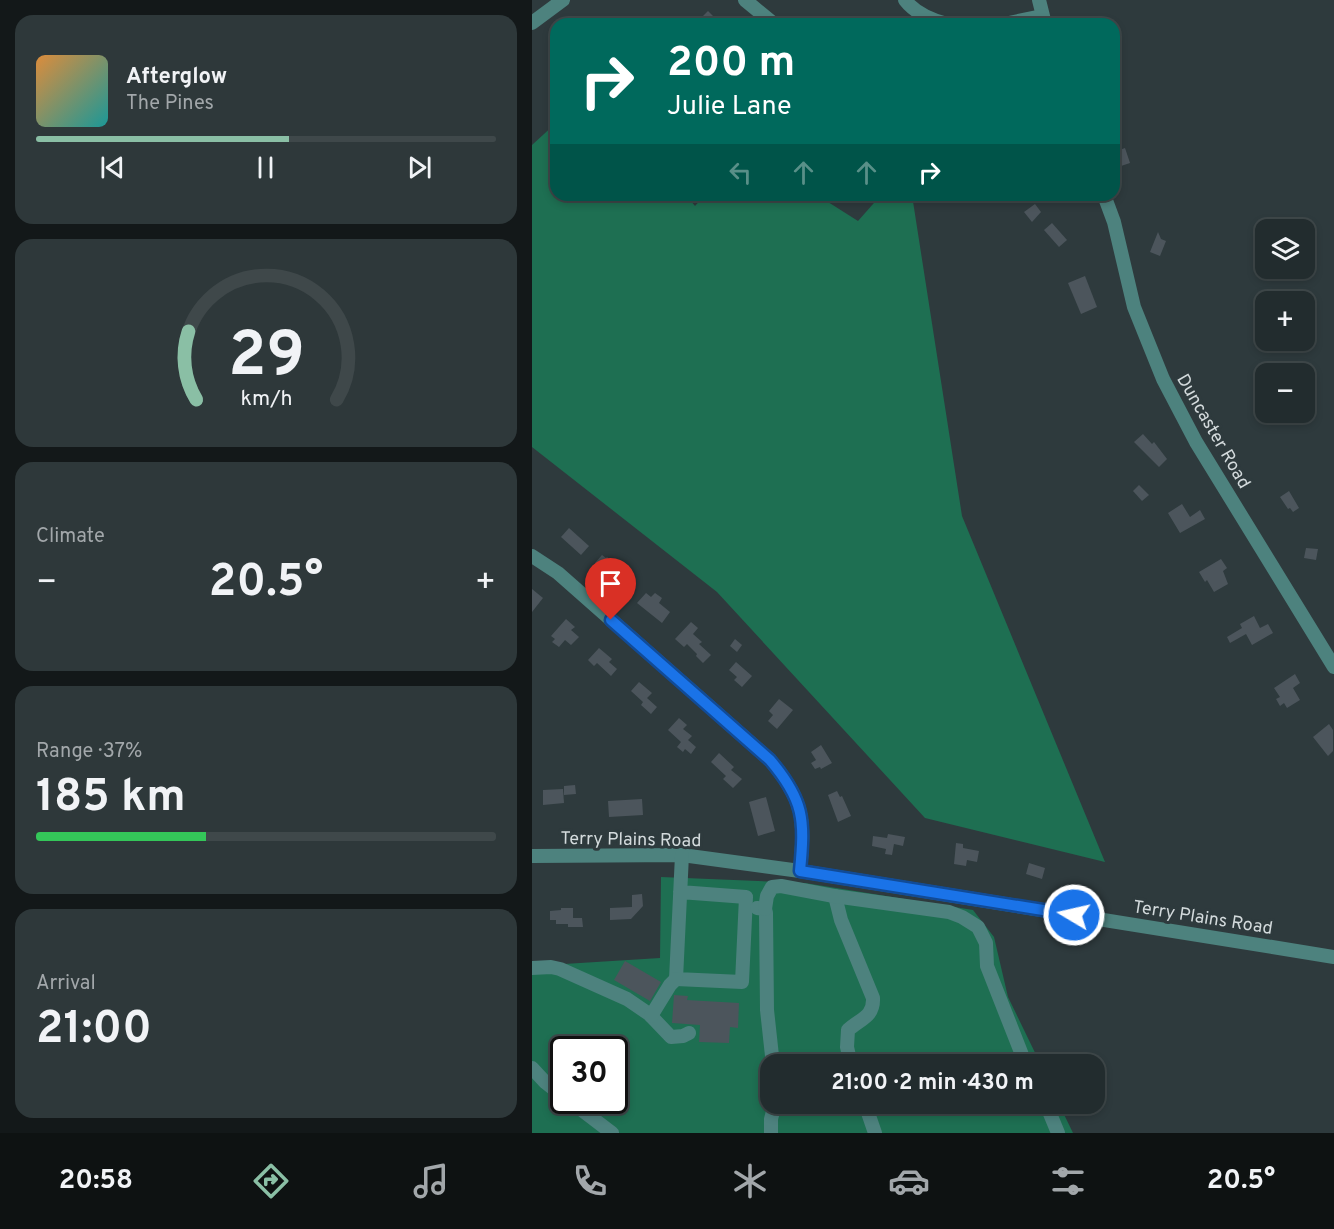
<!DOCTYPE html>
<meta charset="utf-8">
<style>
body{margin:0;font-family:Overpass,sans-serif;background:#2e383a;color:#f1f3f6;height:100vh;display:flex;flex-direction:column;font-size:22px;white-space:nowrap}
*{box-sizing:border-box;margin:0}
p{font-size:20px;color:#a2a7aa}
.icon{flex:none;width:33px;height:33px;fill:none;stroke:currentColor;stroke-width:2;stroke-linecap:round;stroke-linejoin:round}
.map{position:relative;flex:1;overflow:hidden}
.drawer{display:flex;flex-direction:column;gap:15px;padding:15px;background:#131819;width:532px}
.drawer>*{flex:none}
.guide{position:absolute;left:18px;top:18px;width:570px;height:183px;border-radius:18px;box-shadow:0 3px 9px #0003,0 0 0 2px #3f484a;background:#00695c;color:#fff;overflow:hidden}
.buttons{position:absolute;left:723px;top:219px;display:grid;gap:12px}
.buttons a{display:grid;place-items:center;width:60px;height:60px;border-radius:12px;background:#222c2e;box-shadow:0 3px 9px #0003,0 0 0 2px #3f484a;font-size:30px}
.speed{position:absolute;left:18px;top:1036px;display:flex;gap:12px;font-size:30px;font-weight:700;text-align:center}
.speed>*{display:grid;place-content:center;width:78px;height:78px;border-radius:50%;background:#222c2e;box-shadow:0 3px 9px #0003,0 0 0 2px #3f484a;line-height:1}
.speed .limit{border:3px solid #111;border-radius:9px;background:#fff;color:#111}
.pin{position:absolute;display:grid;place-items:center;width:51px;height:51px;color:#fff;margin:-62px -26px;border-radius:50% 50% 50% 0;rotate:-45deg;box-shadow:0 0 6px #0007}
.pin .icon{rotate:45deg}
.me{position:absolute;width:66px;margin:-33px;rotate:279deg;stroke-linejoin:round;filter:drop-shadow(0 0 4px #0008)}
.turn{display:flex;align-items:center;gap:21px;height:126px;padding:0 18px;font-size:27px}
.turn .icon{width:78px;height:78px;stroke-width:2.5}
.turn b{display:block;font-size:42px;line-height:51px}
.lanes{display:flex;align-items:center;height:57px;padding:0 18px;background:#0003;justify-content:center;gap:30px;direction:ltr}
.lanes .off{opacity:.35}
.big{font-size:45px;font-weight:700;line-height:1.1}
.drawer .card{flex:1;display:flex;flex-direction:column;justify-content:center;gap:9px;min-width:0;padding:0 21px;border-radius:18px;background:#2e383a}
.drawer .dial{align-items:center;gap:0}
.dial svg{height:156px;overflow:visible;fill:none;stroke:#3f484a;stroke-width:7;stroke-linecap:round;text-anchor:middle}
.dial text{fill:#f1f3f6;stroke:none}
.song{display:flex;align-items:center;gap:18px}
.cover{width:72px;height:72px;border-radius:9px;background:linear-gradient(135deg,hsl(30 70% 55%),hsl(180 70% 35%))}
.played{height:6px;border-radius:3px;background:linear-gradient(90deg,#8abfa5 55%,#3f484a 55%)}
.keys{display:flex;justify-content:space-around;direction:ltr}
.heat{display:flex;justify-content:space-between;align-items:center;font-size:33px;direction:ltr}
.charge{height:9px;border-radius:4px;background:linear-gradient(90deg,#34c759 37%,#3f484a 0)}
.trip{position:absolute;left:228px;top:1054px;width:345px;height:60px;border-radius:18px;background:#222c2e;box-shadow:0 3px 9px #0003,0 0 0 2px #3f484a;font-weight:700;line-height:60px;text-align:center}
.dock{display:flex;height:96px;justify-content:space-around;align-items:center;background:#0e1212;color:#a2a7aa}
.dock .icon{width:42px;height:42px}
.dock .on{color:#8abfa5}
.dock b{font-size:27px;color:#f1f3f6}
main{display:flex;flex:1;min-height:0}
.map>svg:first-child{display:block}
.green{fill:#1e6f52;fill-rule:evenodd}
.building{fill:#4c555c}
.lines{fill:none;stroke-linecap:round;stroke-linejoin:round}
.minor{stroke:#4d827e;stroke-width:14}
.route-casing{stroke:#114b97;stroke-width:15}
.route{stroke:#1a73e8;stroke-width:10}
.labels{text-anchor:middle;stroke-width:6;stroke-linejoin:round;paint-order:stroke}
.street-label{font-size:18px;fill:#d3dadc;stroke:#2e3a3d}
</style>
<main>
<section class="drawer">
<div class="card">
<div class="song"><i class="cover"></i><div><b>Afterglow</b><p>The Pines</p></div></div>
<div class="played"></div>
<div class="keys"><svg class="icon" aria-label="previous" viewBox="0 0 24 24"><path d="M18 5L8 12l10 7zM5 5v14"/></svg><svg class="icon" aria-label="pause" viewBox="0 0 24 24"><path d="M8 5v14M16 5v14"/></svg><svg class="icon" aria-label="next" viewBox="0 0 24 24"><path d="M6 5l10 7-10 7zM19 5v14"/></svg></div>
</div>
<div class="card dial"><svg viewBox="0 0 100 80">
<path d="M14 69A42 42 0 1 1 86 69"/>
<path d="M14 69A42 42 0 0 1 10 34" stroke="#8abfa5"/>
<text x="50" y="56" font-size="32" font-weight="700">29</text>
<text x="50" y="72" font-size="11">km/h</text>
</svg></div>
<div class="card"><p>Climate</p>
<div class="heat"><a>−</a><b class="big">20.5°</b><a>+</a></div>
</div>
<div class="card"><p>Range · 37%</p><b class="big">185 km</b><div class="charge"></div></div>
<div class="card"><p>Arrival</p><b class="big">21:00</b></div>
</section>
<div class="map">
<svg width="802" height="1133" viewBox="0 0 802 1133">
<rect width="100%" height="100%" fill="#2e3a3d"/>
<g class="green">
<path d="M24,123V195H154L163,206L173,195H285L326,221L349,195H380L430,516L573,862L393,818L185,592L0,447V145Z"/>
<path d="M129,877L273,883L441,910L462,937L476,997L509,1065H238V1104H527L541,1133H0V966L128,958ZM32,1050H82V1101H32Z"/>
</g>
<g class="building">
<path d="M176,11L189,24H173L168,19Z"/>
<path d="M593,148L598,163L586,167L582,152Z"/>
<path d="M503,204L509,212L500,222L492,212Z"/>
<path d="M520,223L535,240L527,247L512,230Z"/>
<path d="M626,232L629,239L634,241L628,256L618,252Z"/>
<path d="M553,276L565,307L549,314L536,283Z"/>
<path d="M611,434L620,444L622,442L635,459L627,467L602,442Z"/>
<path d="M607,485L617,495L610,501L601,491Z"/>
<path d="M757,491L767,508L761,512L758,508L756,509L748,497Z"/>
<path d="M650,504L658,517L668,510L673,519L648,533L636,513Z"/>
<path d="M37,528L57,546L49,555L29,537Z"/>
<path d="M774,548L786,549L784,560L772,558Z"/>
<path d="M70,555L74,558L75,557L93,575L84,585L67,573L70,570L63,563Z"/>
<path d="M689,559L695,568L691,571L696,584L682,592L675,580L673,582L667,572Z"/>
<path d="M0,589L11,598L0,612Z"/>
<path d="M114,593L119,597L123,593L130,598L127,603L138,612L130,623L105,603Z"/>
<path d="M722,616L728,628L736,624L741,633L720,645L714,634L698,643L695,637L710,628L708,624Z"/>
<path d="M34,619L43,627L39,630L47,637L39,645L33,640L27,647L20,642L23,639L19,636Z"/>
<path d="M159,622L166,628L161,634L170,642L167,644L179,655L171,663L164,656L165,654L155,644L152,647L143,639Z"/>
<path d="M203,639L210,645L205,652L198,646Z"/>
<path d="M67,648L80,659L77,662L85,669L79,676L65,663L62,666L56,660Z"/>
<path d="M204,662L220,676L210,687L202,680L205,677L197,670Z"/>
<path d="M763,674L768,683L761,688L768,700L755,708L752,703L748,706L744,699L748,697L742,688Z"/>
<path d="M107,682L120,693L115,698L125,707L119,714L109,705L111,702L99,691Z"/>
<path d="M247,699L261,710L245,729L236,721L241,715L237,711Z"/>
<path d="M147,718L155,725L151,729L160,736L156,740L164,747L159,754L153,749L151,752L145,747L149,742L136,730Z"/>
<path d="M797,724L801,730V751L796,756L781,737Z"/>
<path d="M289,745L300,763L289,769L288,767L283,769L279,763L284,760L279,752Z"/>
<path d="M187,753L202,767L199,770L210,779L201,788L191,779L194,776L179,762Z"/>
<path d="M43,785L44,794L32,795V786Z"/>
<path d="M31,789L32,803L11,805V790Z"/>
<path d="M305,791L308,797L310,796L319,816L306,822L296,795Z"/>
<path d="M234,797L243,831L226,836L217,802Z"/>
<path d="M110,799L111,815L77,817L76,801Z"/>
<path d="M356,834L373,837L371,846L362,844L360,855L353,854L354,849L340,846L341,836L355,838Z"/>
<path d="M424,843L431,844V848L447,851L445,862L435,860L434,866L422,864Z"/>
<path d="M497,863L513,868L510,879L494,874Z"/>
<path d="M110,894L111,906L99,919L78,920V908L100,907V895Z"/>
<path d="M29,908H41V918H50L51,927H36V924H24V920H18V911L29,910Z"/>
<path d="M93,961L129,982L118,1001L82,980Z"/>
<path d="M142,995L156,996L155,1000L207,1003L206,1028L198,1027L197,1043L167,1042L168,1025L140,1023Z"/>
</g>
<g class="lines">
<g class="minor">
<path d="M213,0L242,24"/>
<path d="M373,0C383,13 399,20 415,24"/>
<path d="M507,0L513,24"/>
<path d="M0,23L31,0"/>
<path d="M472,24L510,16"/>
<path d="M572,195L582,222L602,307L631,379L664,442L802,667"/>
<path d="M0,556L26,573L238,760C272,800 273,819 268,871"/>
<path d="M0,856L150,855L268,871L802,957"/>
<path d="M148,892L214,897L210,982L144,979L150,855"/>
<path d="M303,896L309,920L341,998C342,1017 328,1019 316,1030L315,1047L319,1065"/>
<path d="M225,908L233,909L234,913L235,1010L241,1065"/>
<path d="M233,909L235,896L240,887L249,886L302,896L417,912L430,917L446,927L454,943L455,966L494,1065"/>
<path d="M0,968L19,967L28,969L95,999L117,1014L139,1037L151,1036L157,1033"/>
<path d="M119,1016L138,985L144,979"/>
<path d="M0,1068L13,1082L32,1097"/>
<path d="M38,1101L80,1133"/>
<path d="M333,1104L343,1133"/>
<path d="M514,1104L526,1133"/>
<path d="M239,1133V1119L243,1104"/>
</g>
</g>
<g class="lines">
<g class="route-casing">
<path id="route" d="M79,620L238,760C272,800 273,819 268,871L542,915"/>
</g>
<use href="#route" class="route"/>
</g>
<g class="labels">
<g class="street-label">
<text transform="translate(682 431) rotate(60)" y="6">Duncaster Road</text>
<text transform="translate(99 839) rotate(1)" y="6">Terry Plains Road</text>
<text transform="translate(671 917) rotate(9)" y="6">Terry Plains Road</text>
</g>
</g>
</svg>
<div class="buttons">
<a><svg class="icon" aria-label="layers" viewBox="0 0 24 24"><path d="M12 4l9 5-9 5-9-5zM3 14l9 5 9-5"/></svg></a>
<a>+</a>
<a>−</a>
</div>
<div class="speed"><div class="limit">30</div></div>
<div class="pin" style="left:79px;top:620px;background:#d93025"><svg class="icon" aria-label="arrive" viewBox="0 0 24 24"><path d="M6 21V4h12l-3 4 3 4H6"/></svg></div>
<svg class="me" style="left:542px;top:915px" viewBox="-20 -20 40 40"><circle r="17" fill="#1a73e8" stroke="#fff" stroke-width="3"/><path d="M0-11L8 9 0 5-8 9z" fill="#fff"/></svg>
<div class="trip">21:00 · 2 min · 430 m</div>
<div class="guide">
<div class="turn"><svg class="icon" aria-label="right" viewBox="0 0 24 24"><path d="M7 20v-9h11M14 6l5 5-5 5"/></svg><div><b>200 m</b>Julie Lane</div></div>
<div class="lanes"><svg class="icon off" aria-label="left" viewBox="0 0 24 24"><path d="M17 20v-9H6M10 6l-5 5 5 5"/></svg><svg class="icon off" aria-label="ahead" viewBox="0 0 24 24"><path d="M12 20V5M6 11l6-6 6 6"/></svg><svg class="icon off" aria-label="ahead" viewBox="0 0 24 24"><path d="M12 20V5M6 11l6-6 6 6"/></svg><svg class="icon" aria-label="right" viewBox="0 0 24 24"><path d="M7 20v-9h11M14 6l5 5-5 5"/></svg></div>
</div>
</div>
</main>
<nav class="dock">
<b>20:58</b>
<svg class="icon on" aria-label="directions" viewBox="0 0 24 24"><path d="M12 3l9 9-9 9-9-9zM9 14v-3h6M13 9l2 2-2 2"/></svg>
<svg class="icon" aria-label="music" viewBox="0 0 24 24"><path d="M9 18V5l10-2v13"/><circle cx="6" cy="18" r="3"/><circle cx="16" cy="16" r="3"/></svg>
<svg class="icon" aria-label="phone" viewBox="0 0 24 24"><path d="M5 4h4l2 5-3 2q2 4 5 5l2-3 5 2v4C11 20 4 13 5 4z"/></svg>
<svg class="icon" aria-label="climate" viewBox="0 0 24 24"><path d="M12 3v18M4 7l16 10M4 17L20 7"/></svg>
<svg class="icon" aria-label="car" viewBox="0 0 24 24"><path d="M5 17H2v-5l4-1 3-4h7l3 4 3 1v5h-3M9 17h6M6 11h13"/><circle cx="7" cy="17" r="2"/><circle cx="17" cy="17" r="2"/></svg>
<svg class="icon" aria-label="filters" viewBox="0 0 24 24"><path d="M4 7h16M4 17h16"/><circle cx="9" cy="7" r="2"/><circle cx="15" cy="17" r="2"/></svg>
<b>20.5°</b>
</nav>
